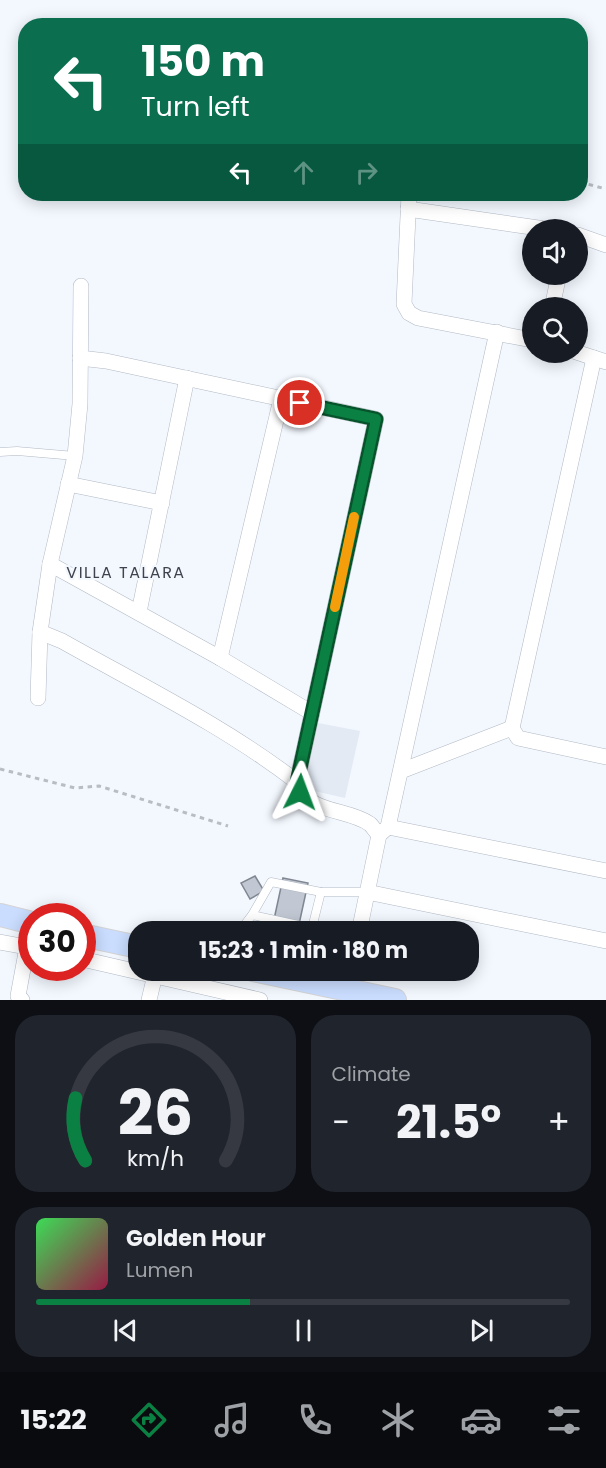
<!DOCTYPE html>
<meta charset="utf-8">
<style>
body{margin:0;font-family:Poppins,sans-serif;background:#20242c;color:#f1f3f6;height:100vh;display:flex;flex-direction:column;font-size:22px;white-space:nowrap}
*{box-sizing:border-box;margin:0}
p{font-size:20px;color:#9ea1a6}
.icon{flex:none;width:33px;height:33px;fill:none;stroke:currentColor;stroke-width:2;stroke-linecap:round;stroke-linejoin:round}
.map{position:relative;height:1000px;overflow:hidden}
.side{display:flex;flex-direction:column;gap:15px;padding:15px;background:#0d0f14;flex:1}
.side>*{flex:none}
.banner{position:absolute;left:18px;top:18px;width:570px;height:183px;border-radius:24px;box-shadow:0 3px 15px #0003;background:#0b6e4f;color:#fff;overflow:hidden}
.buttons{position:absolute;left:522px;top:219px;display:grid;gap:12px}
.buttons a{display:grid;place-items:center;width:66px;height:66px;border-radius:50%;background:#171b24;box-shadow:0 3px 15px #0003;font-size:30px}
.speed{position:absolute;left:18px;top:903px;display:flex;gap:12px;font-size:30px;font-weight:700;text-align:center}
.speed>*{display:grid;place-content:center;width:78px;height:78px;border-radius:50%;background:#171b24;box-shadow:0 3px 15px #0003;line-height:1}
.speed .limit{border:9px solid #d22;background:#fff;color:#111}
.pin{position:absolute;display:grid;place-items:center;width:51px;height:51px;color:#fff;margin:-26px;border:3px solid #fff;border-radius:50%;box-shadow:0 2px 6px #0007}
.me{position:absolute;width:66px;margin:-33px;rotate:3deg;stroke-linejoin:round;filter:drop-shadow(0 0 4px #0008)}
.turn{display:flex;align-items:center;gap:21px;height:126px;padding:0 24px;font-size:27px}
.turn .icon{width:78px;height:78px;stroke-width:2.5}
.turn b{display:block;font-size:42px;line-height:51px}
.lanes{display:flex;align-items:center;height:57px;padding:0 24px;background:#0003;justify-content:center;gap:30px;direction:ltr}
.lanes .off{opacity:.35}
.big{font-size:45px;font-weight:700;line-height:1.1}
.side .card{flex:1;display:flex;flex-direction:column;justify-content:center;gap:9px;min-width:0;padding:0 21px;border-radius:24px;background:#20242c}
.side .dial{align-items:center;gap:0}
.dial svg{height:156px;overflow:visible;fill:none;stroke:#363941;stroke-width:7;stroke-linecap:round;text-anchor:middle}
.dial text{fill:#f1f3f6;stroke:none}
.song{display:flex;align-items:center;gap:18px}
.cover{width:72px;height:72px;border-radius:9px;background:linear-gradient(135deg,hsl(130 70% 55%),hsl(340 70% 35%))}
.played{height:6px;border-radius:3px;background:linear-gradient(90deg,#0b8043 40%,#363941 40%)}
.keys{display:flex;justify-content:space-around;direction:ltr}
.heat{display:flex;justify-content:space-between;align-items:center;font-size:33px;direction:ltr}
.side .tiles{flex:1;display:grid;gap:15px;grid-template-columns:1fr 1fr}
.card:last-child{grid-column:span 2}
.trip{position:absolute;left:128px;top:921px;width:351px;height:60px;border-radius:24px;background:#171b24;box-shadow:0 3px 15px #0003;font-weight:700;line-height:60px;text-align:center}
.dock{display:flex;height:96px;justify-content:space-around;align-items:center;background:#090b0e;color:#9ea1a6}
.dock .icon{width:42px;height:42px}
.dock .current{color:#0b8043}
.dock b{font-size:27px;color:#f1f3f6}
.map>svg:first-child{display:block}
.built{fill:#e3eaf4}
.building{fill:#c1c8d3;stroke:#808791;stroke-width:1.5}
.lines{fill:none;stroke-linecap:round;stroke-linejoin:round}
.service-casing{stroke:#b2b9c4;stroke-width:9}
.minor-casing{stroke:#b2b9c4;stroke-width:16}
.primary-casing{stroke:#d3d3d4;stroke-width:24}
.path{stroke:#b8bcc3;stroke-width:3;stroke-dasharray:4.5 4.5;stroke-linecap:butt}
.service{stroke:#fff;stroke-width:8}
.minor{stroke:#fff;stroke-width:15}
.primary{stroke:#caddfe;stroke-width:22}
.route-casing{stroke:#07532c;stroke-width:15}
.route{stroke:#0b8043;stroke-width:10}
.slow{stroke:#f59e0b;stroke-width:10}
.labels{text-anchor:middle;stroke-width:4.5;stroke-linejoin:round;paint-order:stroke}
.neighbourhood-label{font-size:16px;letter-spacing:1.5px;fill:#3e434d;stroke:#f3f8ff}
</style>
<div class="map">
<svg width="606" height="1000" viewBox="0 0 606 1000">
<rect width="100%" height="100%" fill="#f3f8ff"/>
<path class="built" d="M318,723L360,731L345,798L310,790L304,780Z"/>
<g class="building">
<path d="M255,876L264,891L250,899L241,883Z"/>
<path d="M283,878L308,883L298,929L273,924Z"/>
</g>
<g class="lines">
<g class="service-casing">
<g id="service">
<path d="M0,452L17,451L75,456"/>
<path d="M252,915L271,882L321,892"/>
<path d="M312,928L321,892H367"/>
<path d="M239,932L252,915L312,928V932"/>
</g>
</g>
<g class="minor-casing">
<g id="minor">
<path d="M409,194L404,304L409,313L418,318L532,340"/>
<path d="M408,209L552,230"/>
<path d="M578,235L606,245"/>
<path d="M552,308L559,274"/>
<path d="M576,352L606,362"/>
<path d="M80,358L106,361L376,419L297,782C306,814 347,808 370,824C373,827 376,832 379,835"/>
<path d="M594,358L512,728L518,738L606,757"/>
<path d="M68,484L162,503"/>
<path d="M50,564L220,658L312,713"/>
<path d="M139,612L187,378"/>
<path d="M40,632L62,641C140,685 226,727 297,782"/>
<path d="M220,658L281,399"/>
<path d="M38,698L40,632L50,564L75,456L80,404L81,286"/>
<path d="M401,771L512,728"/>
<path d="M388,827L606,871"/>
<path d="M367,892L606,941"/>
<path d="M359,932L379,835L388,827L497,332"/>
<path d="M0,942L32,948"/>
<path d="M82,959L260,1000"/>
<path d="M347,990L351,970"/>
<path d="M22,1000L18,996L27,947"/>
<path d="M149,1000L155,975"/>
</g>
</g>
<g class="primary-casing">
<g id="primary">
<path d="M0,915L32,923"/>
<path d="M82,935L138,947"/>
<path d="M253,970L395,1000"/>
</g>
</g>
<g class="path">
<path d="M580,182L606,189"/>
<path d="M0,769L75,788L99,786L228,826"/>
</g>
<use href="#service" class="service"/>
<use href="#minor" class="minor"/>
<use href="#primary" class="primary"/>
</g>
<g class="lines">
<g class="route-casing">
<path id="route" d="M300,403L376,419L297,782L300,792"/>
</g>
<use href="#route" class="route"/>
<path class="slow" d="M335,607L354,517"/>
</g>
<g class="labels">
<g class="neighbourhood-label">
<text x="126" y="578">VILLA TALARA</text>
</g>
</g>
</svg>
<div class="buttons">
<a><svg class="icon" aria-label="sound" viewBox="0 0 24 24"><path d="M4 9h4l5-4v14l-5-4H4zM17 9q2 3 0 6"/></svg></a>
<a><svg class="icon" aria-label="search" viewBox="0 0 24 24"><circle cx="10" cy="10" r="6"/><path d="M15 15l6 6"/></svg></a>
</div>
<div class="speed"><div class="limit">30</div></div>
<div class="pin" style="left:300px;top:403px;background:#d93025"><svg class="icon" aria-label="arrive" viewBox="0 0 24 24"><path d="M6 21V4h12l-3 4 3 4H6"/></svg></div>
<svg class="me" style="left:300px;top:792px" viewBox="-20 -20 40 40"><path d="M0-17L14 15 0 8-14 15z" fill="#0b8043" stroke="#fff" stroke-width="4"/></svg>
<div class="trip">15:23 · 1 min · 180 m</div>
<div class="banner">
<div class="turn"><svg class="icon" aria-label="left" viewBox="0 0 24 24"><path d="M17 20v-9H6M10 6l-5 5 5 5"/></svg><div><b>150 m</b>Turn left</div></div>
<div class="lanes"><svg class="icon" aria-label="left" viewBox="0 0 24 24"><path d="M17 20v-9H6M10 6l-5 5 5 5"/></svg><svg class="icon off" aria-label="ahead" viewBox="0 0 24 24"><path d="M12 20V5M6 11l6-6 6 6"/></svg><svg class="icon off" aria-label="right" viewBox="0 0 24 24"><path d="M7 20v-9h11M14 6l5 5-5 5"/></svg></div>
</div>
</div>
<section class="side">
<div class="tiles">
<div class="card dial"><svg viewBox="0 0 100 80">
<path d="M14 69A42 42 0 1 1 86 69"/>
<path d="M14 69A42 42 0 0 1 9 37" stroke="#0b8043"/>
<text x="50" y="56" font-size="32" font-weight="700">26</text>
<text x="50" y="72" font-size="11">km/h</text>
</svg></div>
<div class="card"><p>Climate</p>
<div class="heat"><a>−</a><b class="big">21.5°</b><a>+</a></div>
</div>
<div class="card">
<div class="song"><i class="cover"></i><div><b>Golden Hour</b><p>Lumen</p></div></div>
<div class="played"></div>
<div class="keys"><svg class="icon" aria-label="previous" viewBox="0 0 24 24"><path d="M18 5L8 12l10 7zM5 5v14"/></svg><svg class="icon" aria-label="pause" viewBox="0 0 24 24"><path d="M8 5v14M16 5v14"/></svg><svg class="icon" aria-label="next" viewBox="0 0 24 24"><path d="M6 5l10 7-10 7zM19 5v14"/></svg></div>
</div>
</div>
</section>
<nav class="dock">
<b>15:22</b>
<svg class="icon current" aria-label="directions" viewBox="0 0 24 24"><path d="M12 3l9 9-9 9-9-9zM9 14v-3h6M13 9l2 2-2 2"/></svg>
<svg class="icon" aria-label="music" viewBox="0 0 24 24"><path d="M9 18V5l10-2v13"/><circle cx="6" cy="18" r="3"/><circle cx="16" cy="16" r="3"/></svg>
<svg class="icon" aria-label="phone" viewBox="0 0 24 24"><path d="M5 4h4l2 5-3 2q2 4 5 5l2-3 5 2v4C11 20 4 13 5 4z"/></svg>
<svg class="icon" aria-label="climate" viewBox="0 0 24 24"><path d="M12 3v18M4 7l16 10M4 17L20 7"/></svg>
<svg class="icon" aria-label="car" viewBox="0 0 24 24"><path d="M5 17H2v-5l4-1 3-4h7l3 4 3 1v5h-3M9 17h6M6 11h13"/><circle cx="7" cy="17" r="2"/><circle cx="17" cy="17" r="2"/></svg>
<svg class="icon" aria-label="filters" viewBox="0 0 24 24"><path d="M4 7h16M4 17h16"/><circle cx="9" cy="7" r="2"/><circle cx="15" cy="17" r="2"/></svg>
</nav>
